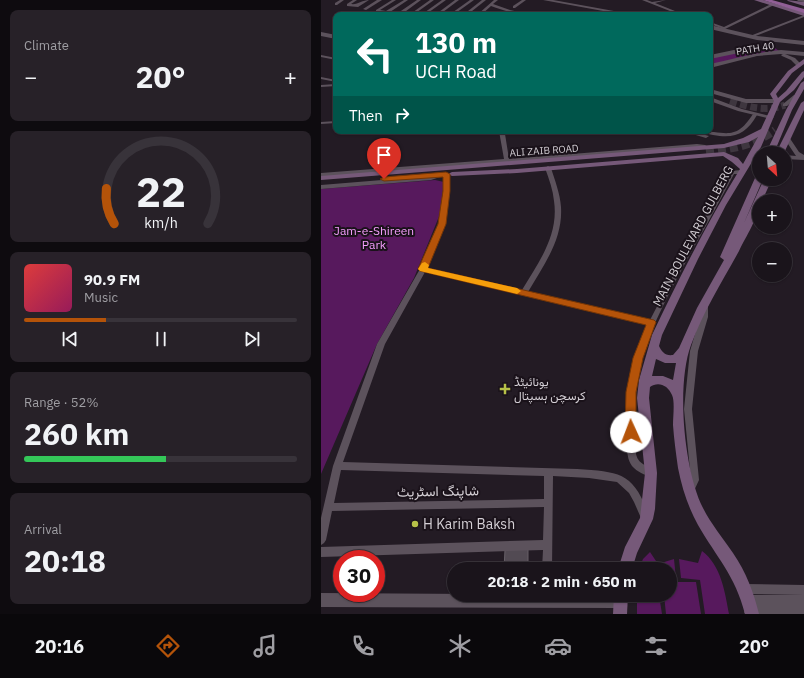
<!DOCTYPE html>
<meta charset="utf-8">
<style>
body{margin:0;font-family:"IBM Plex Sans",Vazirmatn,sans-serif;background:#272128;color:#f1f3f6;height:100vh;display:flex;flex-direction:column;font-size:15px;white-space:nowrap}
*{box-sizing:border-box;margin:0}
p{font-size:13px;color:#9f9ea3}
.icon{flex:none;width:22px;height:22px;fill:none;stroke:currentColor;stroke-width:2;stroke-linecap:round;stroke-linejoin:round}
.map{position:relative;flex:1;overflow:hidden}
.drawer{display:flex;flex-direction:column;gap:10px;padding:10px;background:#0e0b0f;width:321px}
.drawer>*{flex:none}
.guide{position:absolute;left:12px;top:12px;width:380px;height:122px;border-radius:8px;box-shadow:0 1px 3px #0004,0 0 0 1px #38333a;background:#00695c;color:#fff;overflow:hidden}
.needle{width:26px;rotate:154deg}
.fabs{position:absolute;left:431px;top:146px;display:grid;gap:8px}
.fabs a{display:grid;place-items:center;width:40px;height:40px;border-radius:50%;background:#1a141b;box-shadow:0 1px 3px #0004,0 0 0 1px #38333a;font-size:20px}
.speed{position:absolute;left:12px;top:550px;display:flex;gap:8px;font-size:20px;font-weight:700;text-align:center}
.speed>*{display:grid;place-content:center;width:52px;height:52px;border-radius:50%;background:#1a141b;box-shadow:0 1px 3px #0004,0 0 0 1px #38333a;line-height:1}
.speed .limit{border:6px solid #d22;background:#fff;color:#111}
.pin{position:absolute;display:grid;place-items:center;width:34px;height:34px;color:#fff;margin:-41px -17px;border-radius:50% 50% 50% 0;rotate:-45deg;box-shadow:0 0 4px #0007}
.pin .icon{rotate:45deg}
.me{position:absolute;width:44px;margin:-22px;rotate:358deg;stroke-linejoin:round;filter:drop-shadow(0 0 3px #0008)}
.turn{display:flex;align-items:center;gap:14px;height:84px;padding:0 16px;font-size:18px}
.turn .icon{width:52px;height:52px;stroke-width:2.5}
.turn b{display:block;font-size:28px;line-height:34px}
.then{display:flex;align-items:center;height:38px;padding:0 16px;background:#0003;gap:8px;font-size:15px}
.big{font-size:30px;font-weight:700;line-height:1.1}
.drawer .widget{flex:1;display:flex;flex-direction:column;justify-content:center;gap:6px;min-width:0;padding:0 14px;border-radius:8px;background:#272128}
.drawer .dial{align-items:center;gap:0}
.dial svg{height:104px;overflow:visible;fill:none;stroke:#38333a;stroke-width:7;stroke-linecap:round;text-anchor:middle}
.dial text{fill:#f1f3f6;stroke:none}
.song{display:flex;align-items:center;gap:12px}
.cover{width:48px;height:48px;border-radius:6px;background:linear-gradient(135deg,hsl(0 70% 55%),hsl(330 70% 35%))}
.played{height:4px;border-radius:2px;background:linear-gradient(90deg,#b45309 30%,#38333a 30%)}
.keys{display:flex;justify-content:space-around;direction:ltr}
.heat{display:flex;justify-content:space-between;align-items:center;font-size:22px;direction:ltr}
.charge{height:6px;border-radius:3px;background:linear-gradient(90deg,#34c759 52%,#38333a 0)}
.trip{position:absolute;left:126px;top:562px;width:230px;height:40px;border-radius:20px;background:#1a141b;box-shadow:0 1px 3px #0004,0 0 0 1px #38333a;font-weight:700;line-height:40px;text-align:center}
.menu{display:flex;height:64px;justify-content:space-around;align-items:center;background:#0a080b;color:#9f9ea3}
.menu .icon{width:28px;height:28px}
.menu .on{color:#b45309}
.menu b{font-size:18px;color:#f1f3f6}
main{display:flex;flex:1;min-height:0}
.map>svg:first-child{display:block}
.green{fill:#57195d}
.building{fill:#524a53;stroke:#665f67}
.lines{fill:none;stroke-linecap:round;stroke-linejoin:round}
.tertiary-tunnel{stroke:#3e363f;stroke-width:7;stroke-dasharray:7 3.5;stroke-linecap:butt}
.secondary-tunnel{stroke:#3e363f;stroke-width:8;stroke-dasharray:8 4;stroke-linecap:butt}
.minor{fill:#5c525c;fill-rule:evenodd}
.tertiary{fill:#5c525c;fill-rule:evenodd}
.secondary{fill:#765979;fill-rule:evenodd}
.primary{fill:#915f96;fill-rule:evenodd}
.route{fill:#b45309;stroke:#753606}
.slow{fill:#f59e0b}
.poi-dot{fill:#b7c148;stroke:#1a121a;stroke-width:1.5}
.labels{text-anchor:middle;stroke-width:4;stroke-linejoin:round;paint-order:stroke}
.far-street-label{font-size:10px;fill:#d4cfd5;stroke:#1a121a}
.park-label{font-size:12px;fill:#f69efe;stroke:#1a121a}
.street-label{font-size:12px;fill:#d4cfd5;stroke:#1a121a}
.poi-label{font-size:12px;fill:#d4cfd5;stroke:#1a121a;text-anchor:start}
.near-street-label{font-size:14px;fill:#d4cfd5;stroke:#1a121a}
.near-poi-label{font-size:14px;fill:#d4cfd5;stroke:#1a121a;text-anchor:start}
</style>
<main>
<section class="drawer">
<div class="widget"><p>Climate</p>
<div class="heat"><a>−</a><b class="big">20°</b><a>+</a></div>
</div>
<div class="widget dial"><svg viewBox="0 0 100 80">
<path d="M14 69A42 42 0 1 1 86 69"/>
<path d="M14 69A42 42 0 0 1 8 42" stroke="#b45309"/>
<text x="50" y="56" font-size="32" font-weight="700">22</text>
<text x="50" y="72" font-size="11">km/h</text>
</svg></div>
<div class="widget">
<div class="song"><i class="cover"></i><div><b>90.9 FM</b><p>Music</p></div></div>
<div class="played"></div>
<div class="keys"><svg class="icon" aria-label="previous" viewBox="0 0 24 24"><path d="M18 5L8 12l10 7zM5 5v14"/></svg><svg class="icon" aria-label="pause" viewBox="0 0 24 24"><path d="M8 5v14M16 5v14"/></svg><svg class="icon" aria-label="next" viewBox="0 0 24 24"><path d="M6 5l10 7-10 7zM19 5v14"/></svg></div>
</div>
<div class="widget"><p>Range · 52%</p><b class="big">260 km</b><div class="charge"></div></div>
<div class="widget"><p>Arrival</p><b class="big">20:18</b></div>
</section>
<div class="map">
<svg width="483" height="614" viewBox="0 0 483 614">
<rect width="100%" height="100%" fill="#231b24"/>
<g class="green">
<path d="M453,47L458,51L389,66V57L428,50Z"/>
<path d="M114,180L123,182L119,214L93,278L56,344L0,474V189Z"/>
<path d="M381,551C400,565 404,592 408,614H384L379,580L360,578L358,559L377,563Z"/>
<path d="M329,552L337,564L353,559L355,579L349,580V569H318L322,559Z"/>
<path d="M349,582H375L380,614H345L343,595H349Z"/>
<path d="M316,595H338L341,614H316Z"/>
</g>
<path class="building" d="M207,549V569H183L184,550Z"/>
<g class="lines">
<path class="tertiary-tunnel" d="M409,101C428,107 445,112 464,105"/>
<path class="secondary-tunnel" d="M385,152C410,149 433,146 454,130"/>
<g class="minor">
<path d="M19,0H23L16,5H14V3Z"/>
<path d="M32,0H36L30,4C37,5 41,0 48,0L37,7L26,6V4Z"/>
<path d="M56,0H61L45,10L42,9Z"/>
<path d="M71,0H75L59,10L65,11L83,0H87L69,12L77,13L96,0H100L81,14L85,15L65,14L55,12V10Z"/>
<path d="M109,0H113L92,15H88Z"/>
<path d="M121,0H125L104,15H100Z"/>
<path d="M134,0H138L118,15H114Z"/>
<path d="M149,0H153L132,15H128Z"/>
<path d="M161,0H165L146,15H142Z"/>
<path d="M173,0H177L172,4L189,10L211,15C197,15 184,11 170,6L160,15H156Z"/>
<path d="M201,0H205L194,8H192V6Z"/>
<path d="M321,0H326L331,2L345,0L334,3L364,15H359Z"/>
<path d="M476,0H483V2L477,1Z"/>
<path d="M450,4L453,5L402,30H400V28L389,24V22L403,27Z"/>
<path d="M483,15V17L432,37L429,36Z"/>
<path d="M0,55L15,58V60L0,57Z"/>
<path d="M0,77L15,80V82L0,79Z"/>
<path d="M15,84V86L0,87V85Z"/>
<path d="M432,114L436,115C425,134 414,139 392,135C387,134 382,133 377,131C405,131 414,142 432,114Z"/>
<path d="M15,121V123L0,124V122Z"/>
<path d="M178,131H204L201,133L184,134L188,159L376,144L384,145L387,147L384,149L376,148L0,177V173L183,159Z"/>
<path d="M361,131H370L388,136L385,138Z"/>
<path d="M227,166L230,168C234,181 239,193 240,207C242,239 223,265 207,292L329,320L361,258L408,173C412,170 420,169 424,172L421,174H413C400,198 387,223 373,247C353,284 331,322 320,363C313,393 313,424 315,454C318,467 329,464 334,473L333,476L330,477C324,475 316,472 311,466C305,458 306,446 306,436C305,393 310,365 327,325L104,272L64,344L22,462L256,469C299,472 312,472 328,515L326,518L323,519L320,518L313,502L308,493L296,482L268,478L232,476L231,569H221L222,550L0,557V547L222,540L223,507L11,511L5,540L3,543L0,545V518L12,466L56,344L99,269L118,224L123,191L122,176L110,180L0,189V185L110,176L127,173L129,191L124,224L106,268L201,290C218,262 238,235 233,201C232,190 228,179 224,168ZM20,470L223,476V499L13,503Z"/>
<path d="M382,303H384L387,305V317L377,351L371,409L378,480L372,493L369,494L366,493L364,490L370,480L363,409L369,351L379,317Z"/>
<path d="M423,584L483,585V595L423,594L419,593L418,589L419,585Z"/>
</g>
<g class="tertiary">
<path d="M222,0H232L315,15H304Z"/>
<path d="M389,25L436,36L483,41V45L436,40L389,29Z"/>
<path d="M0,32L15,35V39L0,36Z"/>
<path d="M449,46L451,47V49L413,54L389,59V55L413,50Z"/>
<path d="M460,50L483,52V56L464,54L474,58L480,64V66H476L470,60L461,56L460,55L462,54H460L436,56L389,68V64C413,59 436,52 460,50Z"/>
<path d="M389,89L425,99H456L459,101L456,103H425L389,93Z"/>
<path d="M473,95L478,96L466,106H462V104Z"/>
<path d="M389,97L421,109L453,117L450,119L417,111L389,101Z"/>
<path d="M466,136L468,137L478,152L483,155V160L464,159V155L475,156L463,138Z"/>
<path d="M0,593L300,595L304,596L306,601L304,606L299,608L0,607Z"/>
<path d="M428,595H483V614H424L423,612L425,607L421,602L423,597Z"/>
</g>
<g class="secondary">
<path d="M433,0H442L483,12V16Z"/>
<path d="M466,0L483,2V6L467,1Z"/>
<path d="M483,59V64L471,73L455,94L457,98L465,91L481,72L483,71V77L473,90L459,102L440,147L405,205L377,259L341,335L338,346C341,352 344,356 352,355L358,348L376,308L403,260L399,257L434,178L438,176V179H442L423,223L443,179H451L441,201H438C438,218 425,236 418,251C401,282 382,312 370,345C355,385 363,470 382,508C390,524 402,538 412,553C425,572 433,593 438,614H424C414,575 396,558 377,525C367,507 361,488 357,468C355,454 353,439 352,425C352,417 354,401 351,395C347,385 337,381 329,387L328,398L336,473L334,509L332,519L316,553L311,569H297L304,547L319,518L324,473L316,398L318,380L331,335C358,278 386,223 419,169L411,162L402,156L196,173L131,176L127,174L131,172L196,169L403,152L417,158L422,164L437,137L428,142L403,148L0,180V176L403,144L422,138L440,129L453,101L449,94L467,71ZM335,359L344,363H355L352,380L342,376H331Z"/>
<path d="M483,81V89L471,110L453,153H445L465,110L480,83Z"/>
<path d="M483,101V110L463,153H455L480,103Z"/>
<path d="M293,595H307L306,614H292Z"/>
</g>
<path class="primary" d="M442,0H451L483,9V13Z"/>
</g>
<path class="route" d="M125,172L129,174V191L125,224L107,268L333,320L335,322L322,358L315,392V432L313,436L310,437L306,436L304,432L305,392L312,358L325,325L99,271L97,269L117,224L122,191V177L63,181L59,179L63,177Z"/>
<path class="slow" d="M104,262L108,265L107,268L196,288L200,291L196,294L99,271L97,269L101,263Z"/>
<g class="poi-dot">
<path d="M182 383h4v4h4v4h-4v4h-4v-4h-4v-4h4z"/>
<circle cx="94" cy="524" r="4"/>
</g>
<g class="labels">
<g class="far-street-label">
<text transform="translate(434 48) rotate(-10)" y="4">PATH 40</text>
<text transform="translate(223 150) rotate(-4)" y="4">ALI ZAIB ROAD</text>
</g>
<g class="park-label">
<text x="53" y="235">Jam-e-Shireen<tspan x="53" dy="14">Park</tspan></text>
</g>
<g class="street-label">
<text transform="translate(372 236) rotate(-62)" y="4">MAIN BOULEVARD GULBERG</text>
</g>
<g class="poi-label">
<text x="193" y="386">یونائیٹڈ<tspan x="193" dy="14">کرسچن ہسپتال</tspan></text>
</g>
<g class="near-street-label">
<text transform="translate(117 491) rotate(-1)" y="5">شاپنگ اسٹریٹ</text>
</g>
<g class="near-poi-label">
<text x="102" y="529">H Karim Baksh</text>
</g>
</g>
</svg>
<div class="fabs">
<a><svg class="needle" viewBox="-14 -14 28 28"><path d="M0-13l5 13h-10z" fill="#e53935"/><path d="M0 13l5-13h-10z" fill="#9f9ea3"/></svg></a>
<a>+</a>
<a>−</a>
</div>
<div class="speed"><div class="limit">30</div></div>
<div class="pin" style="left:63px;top:179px;background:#d93025"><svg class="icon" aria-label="arrive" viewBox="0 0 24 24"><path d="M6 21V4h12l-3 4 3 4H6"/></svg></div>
<svg class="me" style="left:310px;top:432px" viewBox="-20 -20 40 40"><circle r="19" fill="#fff"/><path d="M0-13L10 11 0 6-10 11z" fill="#b45309"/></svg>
<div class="trip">20:18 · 2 min · 650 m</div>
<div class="guide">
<div class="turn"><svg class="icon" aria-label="left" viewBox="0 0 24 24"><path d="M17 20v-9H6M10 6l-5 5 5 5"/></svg><div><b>130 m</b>UCH Road</div></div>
<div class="then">Then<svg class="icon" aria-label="right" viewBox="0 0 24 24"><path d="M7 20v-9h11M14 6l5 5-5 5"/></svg></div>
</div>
</div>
</main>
<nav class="menu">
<b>20:16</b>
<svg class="icon on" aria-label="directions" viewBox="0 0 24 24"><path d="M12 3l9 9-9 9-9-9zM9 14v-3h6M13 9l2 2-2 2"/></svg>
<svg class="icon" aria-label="music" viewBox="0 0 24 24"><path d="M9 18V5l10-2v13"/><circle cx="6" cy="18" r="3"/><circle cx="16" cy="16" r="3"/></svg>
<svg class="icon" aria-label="phone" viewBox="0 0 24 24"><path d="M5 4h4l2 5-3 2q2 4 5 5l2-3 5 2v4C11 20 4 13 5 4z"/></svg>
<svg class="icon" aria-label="climate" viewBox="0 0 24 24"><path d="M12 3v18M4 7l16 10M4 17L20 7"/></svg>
<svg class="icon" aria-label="car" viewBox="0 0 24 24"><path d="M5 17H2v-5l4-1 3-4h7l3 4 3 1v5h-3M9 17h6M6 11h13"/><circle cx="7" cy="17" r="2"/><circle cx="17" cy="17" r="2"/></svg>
<svg class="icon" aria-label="filters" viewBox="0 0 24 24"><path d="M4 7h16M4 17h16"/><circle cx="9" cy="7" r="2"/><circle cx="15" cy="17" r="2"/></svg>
<b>20°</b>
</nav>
